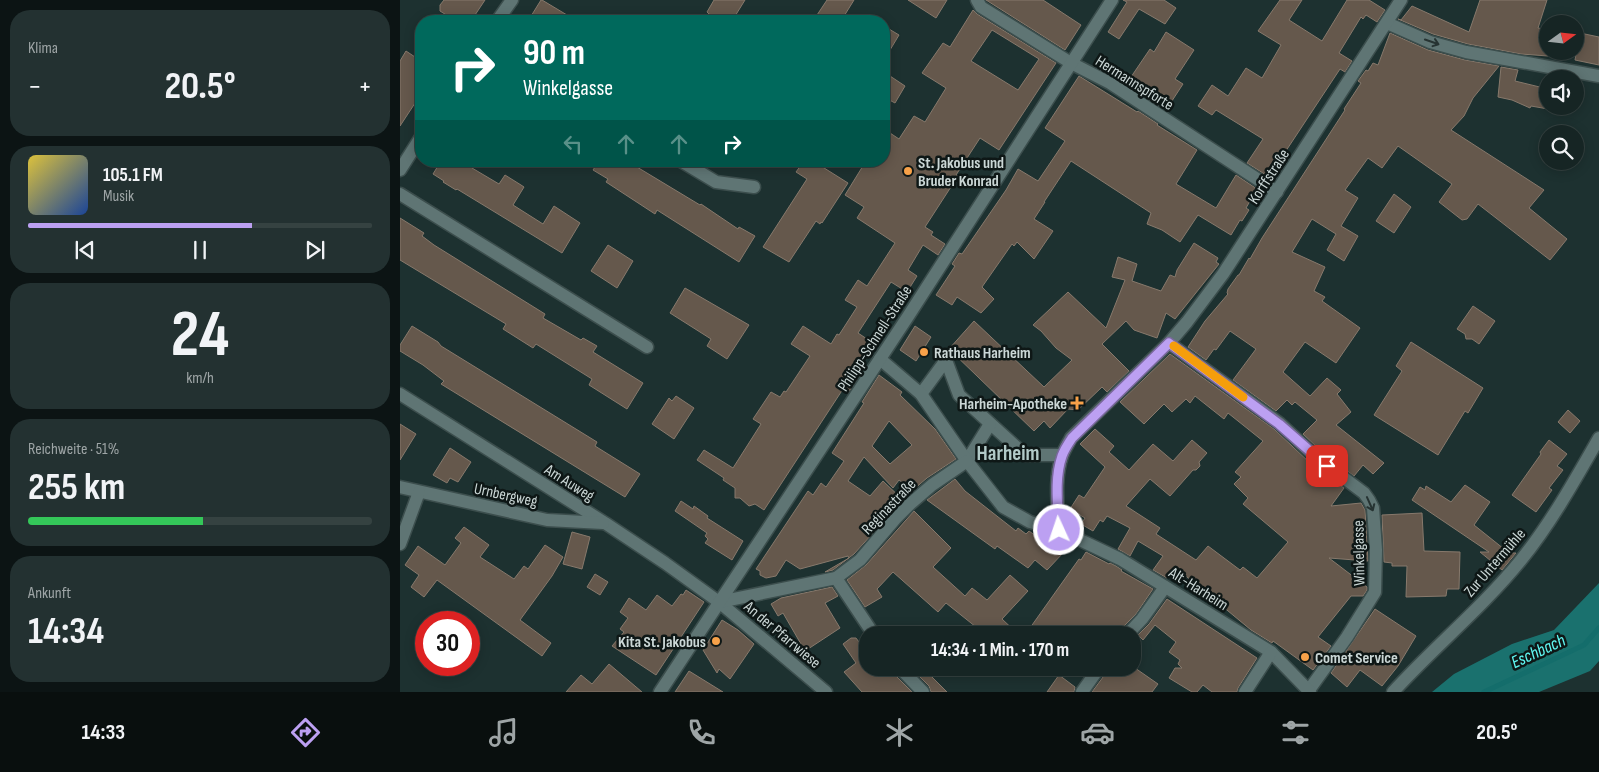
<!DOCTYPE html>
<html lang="de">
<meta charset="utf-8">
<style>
body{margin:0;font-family:"Sofia Sans Condensed",sans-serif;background:#233131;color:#f1f3f6;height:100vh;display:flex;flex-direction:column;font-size:19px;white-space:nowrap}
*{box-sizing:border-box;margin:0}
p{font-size:16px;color:#9ea5a6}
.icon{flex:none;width:28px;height:28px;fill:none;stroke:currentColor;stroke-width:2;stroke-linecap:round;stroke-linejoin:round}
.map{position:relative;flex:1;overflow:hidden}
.side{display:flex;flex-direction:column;gap:10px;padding:10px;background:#0c1414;width:400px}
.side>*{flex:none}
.banner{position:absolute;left:15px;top:15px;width:475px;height:152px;border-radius:20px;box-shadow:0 2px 12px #0003,0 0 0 1px #354241;background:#00695c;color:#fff;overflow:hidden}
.needle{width:32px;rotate:75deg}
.tools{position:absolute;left:1139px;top:15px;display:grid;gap:10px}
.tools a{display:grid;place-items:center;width:45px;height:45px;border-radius:50%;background:#162524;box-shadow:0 2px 12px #0003,0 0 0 1px #354241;font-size:25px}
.speed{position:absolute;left:15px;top:611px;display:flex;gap:10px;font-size:25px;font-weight:700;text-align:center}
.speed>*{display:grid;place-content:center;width:65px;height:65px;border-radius:50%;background:#162524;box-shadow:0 2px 12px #0003,0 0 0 1px #354241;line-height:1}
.speed .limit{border:8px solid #d22;background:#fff;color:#111}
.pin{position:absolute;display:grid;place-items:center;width:42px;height:42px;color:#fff;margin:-21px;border-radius:10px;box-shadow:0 2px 8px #0006}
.me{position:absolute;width:55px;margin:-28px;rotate:357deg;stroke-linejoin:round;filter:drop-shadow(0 0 4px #0008)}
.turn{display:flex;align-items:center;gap:18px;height:105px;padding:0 25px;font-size:22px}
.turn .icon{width:65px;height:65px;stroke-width:2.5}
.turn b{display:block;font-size:35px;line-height:42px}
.lanes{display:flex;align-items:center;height:48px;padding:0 25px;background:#0003;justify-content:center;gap:25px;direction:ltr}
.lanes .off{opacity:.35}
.big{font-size:38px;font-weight:700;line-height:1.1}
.side .widget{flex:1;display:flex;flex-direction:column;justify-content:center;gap:8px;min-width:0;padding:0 18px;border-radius:20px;background:#233131}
.side .dial{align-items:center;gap:0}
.dial b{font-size:65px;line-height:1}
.song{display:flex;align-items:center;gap:15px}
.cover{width:60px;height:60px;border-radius:8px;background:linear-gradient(135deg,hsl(50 70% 55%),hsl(220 70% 35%))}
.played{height:5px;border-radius:2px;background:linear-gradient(90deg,#bca0f2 65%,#354241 65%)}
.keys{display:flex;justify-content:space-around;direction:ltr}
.heat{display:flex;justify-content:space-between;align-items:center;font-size:28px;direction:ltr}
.charge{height:8px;border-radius:4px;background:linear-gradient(90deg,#34c759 51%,#354241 0)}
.trip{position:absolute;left:459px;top:626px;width:282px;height:50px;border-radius:20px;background:#162524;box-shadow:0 2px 12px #0003,0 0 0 1px #354241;font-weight:700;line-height:50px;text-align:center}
.tabs{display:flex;height:80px;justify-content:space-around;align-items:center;background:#090f0e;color:#9ea5a6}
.tabs .icon{width:35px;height:35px}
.tabs .active{color:#bca0f2}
.tabs b{font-size:22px;color:#f1f3f6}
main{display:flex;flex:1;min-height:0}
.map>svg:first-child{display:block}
.forest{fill:#1a716e}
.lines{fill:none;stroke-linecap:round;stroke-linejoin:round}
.stream{stroke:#146d6b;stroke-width:5}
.building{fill:#65584c;stroke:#87796c;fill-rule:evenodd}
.pedestrian-casing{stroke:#3c4e4d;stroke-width:15}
.minor-casing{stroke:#3c4e4d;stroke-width:15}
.pedestrian{stroke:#5f7574;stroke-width:12}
.minor{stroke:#5f7574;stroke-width:12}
.oneway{stroke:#263332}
.route-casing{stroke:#7a689d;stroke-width:12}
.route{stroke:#bca0f2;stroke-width:9}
.slow{stroke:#f59e0b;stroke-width:9}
.poi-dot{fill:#f7a149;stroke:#0e1716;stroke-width:2}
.labels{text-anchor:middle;stroke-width:5;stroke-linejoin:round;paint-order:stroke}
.street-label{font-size:16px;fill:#cbd7d6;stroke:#0e1716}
.poi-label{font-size:16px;font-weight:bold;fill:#cbd7d6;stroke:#0e1716;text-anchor:start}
.water-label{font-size:18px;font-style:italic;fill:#60f8f3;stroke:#0e1716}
.district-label{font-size:21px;font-weight:bold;fill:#b2cac8;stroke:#0e1716}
</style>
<main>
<section class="side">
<div class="widget"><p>Klima</p>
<div class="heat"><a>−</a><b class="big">20.5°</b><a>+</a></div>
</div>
<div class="widget">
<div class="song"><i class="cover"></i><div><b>105.1 FM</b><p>Musik</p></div></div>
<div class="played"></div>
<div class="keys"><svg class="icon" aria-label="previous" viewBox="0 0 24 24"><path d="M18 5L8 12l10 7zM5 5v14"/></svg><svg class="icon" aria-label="pause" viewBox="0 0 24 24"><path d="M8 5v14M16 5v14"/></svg><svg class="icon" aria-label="next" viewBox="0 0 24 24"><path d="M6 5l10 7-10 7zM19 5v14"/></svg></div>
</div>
<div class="widget dial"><b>24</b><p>km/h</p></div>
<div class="widget"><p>Reichweite · 51%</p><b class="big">255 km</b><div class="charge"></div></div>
<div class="widget"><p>Ankunft</p><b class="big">14:34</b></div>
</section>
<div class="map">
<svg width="1199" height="692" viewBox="0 0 1199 692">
<rect width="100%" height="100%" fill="#1d3130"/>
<path class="forest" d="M1199,583V661L1190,671L1139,692H1032L1054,674L1112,644L1154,630Z"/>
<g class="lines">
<path class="stream" d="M1084,692L1184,645L1199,628"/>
</g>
<g class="building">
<path d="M44,0H85L71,21H56L40,11V5Z"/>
<path d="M141,0H142L177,21H128Z"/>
<path d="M314,0H345L332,21H321L309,14L307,12Z"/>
<path d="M427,0H454L441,21H413Z"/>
<path d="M508,0H547L536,18Z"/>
<path d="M586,0H643L681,25L665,50Z"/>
<path d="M723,0H764L776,8L765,24L739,9L719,39L708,32L727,2Z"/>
<path d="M880,0H902L889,20L922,41L947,0H969L985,10L977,22L966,15L963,19L961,17L939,53L952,61L945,72L940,69L870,175L867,173L866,175L847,163L863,139L816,110L812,115L798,106L812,85L828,96L846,68L862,78L881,45L858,31Z"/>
<path d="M1080,0H1147L1138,28L1148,30V56L1121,54L1068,44L1033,34L998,19L1001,20L1012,6L1069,32Z"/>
<path d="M573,10L577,14L656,63L599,150L580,138L556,175L558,176L525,227L533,232L531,235L545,244L538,255L523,245L508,270L517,276L507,292L491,282L458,333L473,343L460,363L465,366L448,393L443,389L364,510L355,504L349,506L340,498H335V488L323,480L324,478L297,460L304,450L333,468L361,424L353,419L371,392L380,397L384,391L386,392L410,356L391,344L403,326L431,344L437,334L439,335L457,307L445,300L458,280L467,286L495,243L457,218L464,207L445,195L466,161H484V129L499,139L514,116L525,122L546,88L522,73L543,43L550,47ZM592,30L639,59L618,90L571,61Z"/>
<path d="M484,26L499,35L484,60Z"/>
<path d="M766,32L794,50L775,79L783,84L766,110L747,97L751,90L731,77L750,49L754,52Z"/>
<path d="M990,33L1028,50L1065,60L1099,66L1073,98L1064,116L1051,130L1144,190L1129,208L1167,239L1150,260L1078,204L1067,219L1062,220L1039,202L1052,184L998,146L982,168L968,158L945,190L958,198L941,226L958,236L944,261L927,250L936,234L912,219L892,252L925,267L914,291L925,297L922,301L960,328L936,363L905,342L883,372L910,396L927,378L941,390L937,394L951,412L936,425L984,463L973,474L963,465L954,476L921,451L903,434L917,420L895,402L892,405L887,400L876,411L833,380L856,349L830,331L816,350L814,349L806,360L788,347L805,321L828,294L827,293L828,289L838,275H839L849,258L850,259L862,238L945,110L944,109L961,83L958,81L966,70L968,71L973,63L978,65Z"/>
<path d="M1180,33L1199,37V65L1175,60Z"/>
<path d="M6,51L21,61V94L0,126V61Z"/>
<path d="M1101,67L1118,70L1115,81L1148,89V109L1131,106L1130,108L1112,100L1098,97Z"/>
<path d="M484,72L505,86L495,103L484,97Z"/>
<path d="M679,76L737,112L738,111L758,124L757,125L797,150L776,184L816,208L836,175L857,189L846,208L849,210L842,221L840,220L831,235L798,215L780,242L762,230L747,224L751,213L671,161L644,202H645L634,219L653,231L634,259L617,242L614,246L612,244L582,287L594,299L581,313L557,297L552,305L536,295L555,266L552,264L559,253L562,254L606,190L618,169L638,181L665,141L645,128Z"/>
<path d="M41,161H66L73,166L72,168L99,184L105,175L121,185L124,187L113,205L143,224L154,206L180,223L162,253L57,189L56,190L43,182L44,181L33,174Z"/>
<path d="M199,161H227L290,199L300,205L301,204L338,229L339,227L355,236L339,262L257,210L255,214L206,182L208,179L193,170Z"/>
<path d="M404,161H413L448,183L422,223L421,222L420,224L416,221L389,262L363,247L407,179L396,172Z"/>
<path d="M994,194L1011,207L994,233L976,221Z"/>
<path d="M0,218L24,233L22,236L34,245L145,314L143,318L181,340L183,338L197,346L193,352L243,383L227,409L189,385L192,379L136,344L133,348L103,329L106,324L0,260Z"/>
<path d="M794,243L818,258L816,262L819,264L775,319L766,313L757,338L734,330L726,321L702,344L729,371L707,392L702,387L678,410L668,409L650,428L644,421L634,431L549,349L574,321L644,387L672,360L656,348L641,331L633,325L668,292L706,328L725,280L712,277L718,257L737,264L732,281L761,291L770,275L775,277L777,270Z"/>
<path d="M208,245L233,261L217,288L191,271Z"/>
<path d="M285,288L349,325L327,359L307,346L311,339L270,313Z"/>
<path d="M1073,306L1095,321L1079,344L1072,339H1066L1065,334L1057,329Z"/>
<path d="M12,326L38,342L41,346L197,442L195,446L240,474L225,497L41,384L44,381L23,365L0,351V345Z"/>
<path d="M515,326L531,337L516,361L500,350Z"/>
<path d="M1011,342L1083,388L1068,413L1065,411L1038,455L974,415L1002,371L996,366Z"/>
<path d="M770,354L874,429L910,463L944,488L931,506L961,503L965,510L968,561L929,558L967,587V590L963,596H951L918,637L931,646L913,670L873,641L872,643L851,630L775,567L767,578L753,570L763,556L738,541L730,556L718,549L730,528L707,516L703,522L700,520L693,531L681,524L685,518L670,509L679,495L684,498L705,467L680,444L695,429L714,446L709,452L729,470L753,444L773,461L792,440L807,453L799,462L800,466L796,470H793L770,496L750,479L726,506L760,528L756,534L796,560L808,546L840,570L843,567L857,578L888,542L843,504L848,498L834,484L841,477L835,472L863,441L828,413L824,419L795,396L790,403L786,399L772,412L764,404L744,424L720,402Z"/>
<path d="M479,375L502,392L500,395L535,429L556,459L527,478L513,490L499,480L493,488L464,457L448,481L470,496L483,481L503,500L454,554L433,570L425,572L449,558L448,556L400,569L386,560L376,576L366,578L360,575V571L356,569L408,491L413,495L421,483L426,487L444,461L432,453L464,403L462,402ZM489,421L512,445L490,464L472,446Z"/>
<path d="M276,396L294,408L274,439L252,424L269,398L272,401Z"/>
<path d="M1168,410L1180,421L1170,433L1158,422Z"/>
<path d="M0,424L16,434L0,460Z"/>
<path d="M1149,440L1167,454L1157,466L1163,470L1149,488L1152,490L1136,512L1112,495L1141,454L1140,452Z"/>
<path d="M50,448L71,462L58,482L50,478L47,483L33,475Z"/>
<path d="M555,479L565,491L616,531L618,528L626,534L629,531L649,545L655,539L664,546V552L647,570L635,560L628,568L597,546L595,549L527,500Z"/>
<path d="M1065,485L1090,502L1074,525L1109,553H1116L1102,570L1080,552H1089L1012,500L1020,487L1025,490L1026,486L1051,502Z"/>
<path d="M281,501L293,509L294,506L308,516L307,518L343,541L332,560L305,543L308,539L305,536L307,533L275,511Z"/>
<path d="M514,511L551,548L533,567L565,596L572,588L587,600L610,575L628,591L602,619L619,635H569L576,627L546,603L538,612L493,572L477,589L482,597L465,607L447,580L466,565Z"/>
<path d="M1022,513L1024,551L1060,552L1059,589H1047L1046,596L1006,597L1007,566H992V563L984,562L982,515Z"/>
<path d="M64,527L89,545L80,557L114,579L124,566L128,569L145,545L163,557L152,576L120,620L151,643L142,656L37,580L24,597L11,587L19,575L5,565L18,546L45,565L61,543L55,538Z"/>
<path d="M172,532L190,537L182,569L163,564Z"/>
<path d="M686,552L709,564L710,563L716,566L722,570L721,571L753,589L736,614L721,629L719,635H625L679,559L681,560Z"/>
<path d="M195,574L208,582L200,595L187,587Z"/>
<path d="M432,587L438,596L425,603L440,628L405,651L383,613L378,616L371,604L381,598Z"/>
<path d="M286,590L304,602L256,675L212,646L224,632L220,629L228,618L220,612L229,598L246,610L257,595L272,606L281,594L283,595Z"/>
<path d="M767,599L857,658L838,688L837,692H812L803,685L797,692H792L769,678L775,668H782L778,664L780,660L769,652L776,642L755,625L743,640L738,635L749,624Z"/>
<path d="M975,609L1016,636L998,666L982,686L960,670L947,687L931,673Z"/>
<path d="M322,620L338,630L354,644L330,679L319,669L317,673L303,650Z"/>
<path d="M451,638H456L468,654V668H492L494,674L512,692H462L444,672L456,663L443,644Z"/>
<path d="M209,664L242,692H166L181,675L192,684Z"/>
<path d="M516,668H523L547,692H531L529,686L513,670Z"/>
<path d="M707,668H735L758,684L752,692H692L706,673Z"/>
<path d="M289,671L323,692H275Z"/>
<path d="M659,675L675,687L674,692H647Z"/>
</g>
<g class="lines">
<g class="pedestrian-casing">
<g id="pedestrian">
<path d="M521,394L546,360L559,395L625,455H662"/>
<path d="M567,461L590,424"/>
</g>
</g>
<g class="minor-casing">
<g id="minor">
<path d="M577,0L581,7L671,63L710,83L877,192"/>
<path d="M97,21L112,0"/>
<path d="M987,23L1030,42L1066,52L1199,76"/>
<path d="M281,161L316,182L354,187"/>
<path d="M0,170L21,137"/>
<path d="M0,194L247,347"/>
<path d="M769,343L879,423L916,457L964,493L969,500L973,508L976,550L975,592L947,637L909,690"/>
<path d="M480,359L521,394L567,461L603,507L630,522L659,530L720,559L871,652L910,692"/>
<path d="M0,394L205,523L265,563L319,602L426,692"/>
<path d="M0,487L147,520L203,523"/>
<path d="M659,530C658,506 654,479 662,456C664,450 668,444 671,438L769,343L787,322L823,274L1001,0"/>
<path d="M0,544L19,492"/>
<path d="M436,578L474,635"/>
<path d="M319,602L436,578L460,560L495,519L510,504L532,485L567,461"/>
<path d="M727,635L742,619L765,587"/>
<path d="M500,668L523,692"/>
<path d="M260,692L507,318L712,0"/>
<path d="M682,692L699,668"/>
<path d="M845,692L871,652"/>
<path d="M993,692C1034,647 1082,608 1121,560C1151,523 1175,480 1199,438"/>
</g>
</g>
<use href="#pedestrian" class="pedestrian"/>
<use href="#minor" class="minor"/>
</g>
<defs><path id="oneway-shaft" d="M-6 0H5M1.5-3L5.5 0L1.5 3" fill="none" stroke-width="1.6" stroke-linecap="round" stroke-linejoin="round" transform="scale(1.25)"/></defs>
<g class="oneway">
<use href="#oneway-shaft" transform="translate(1032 42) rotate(19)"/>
<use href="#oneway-shaft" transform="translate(970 504) rotate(66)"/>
</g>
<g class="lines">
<g class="route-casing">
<path id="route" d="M659,530C658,506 654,479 662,456C664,450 668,444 672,438L769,343L879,424L927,466"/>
</g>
<use href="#route" class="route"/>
<path class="slow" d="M774,346L843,397"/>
</g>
<g class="poi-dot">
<circle cx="508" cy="171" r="5"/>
<circle cx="524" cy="352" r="5"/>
<path d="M674.5 395.5h5v5h5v5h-5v5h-5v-5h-5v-5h5z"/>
<circle cx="316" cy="641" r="5"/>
<circle cx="905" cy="657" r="5"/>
</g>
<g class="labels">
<g class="street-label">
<text transform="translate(735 82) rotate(32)" y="6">Hermannspforte</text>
<text transform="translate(868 176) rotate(-57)" y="6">Korffstraße</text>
<text transform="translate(474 338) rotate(-57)" y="6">Philipp-Schnell-Straße</text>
<text transform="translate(170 482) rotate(32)" y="6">Am Auweg</text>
<text transform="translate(106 494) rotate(12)" y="6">Urnbergweg</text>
<text transform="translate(488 506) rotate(-46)" y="6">Reginastraße</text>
<text transform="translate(958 553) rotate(-91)" y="6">Winkelgasse</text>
<text transform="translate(1094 562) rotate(-49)" y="6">Zur Untermühle</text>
<text transform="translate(799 588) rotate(32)" y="6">Alt-Harheim</text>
<text transform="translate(383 634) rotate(40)" y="6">An der Pfarrwiese</text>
</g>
<g class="poi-label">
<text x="518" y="168">St. Jakobus und<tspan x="518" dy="18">Bruder Konrad</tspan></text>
<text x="534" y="358">Rathaus Harheim</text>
<text x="667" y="409" text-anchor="end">Harheim-Apotheke</text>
<text x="306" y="647" text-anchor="end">Kita St. Jakobus</text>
<text x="915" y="663">Comet Service</text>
</g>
<g class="water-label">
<text transform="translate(1138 651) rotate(-25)" y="6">Eschbach</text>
</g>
<g class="district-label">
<text x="608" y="460">Harheim</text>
</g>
</g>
</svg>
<div class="tools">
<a><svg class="needle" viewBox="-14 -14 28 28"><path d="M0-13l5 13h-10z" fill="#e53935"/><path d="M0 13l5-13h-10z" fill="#9ea5a6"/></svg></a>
<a><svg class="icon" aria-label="sound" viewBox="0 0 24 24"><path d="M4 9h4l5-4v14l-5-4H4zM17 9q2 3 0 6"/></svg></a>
<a><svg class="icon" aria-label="search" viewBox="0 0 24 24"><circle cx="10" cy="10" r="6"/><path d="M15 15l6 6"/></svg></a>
</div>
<div class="speed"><div class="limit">30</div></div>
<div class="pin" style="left:927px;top:466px;background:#d93025"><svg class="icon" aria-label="arrive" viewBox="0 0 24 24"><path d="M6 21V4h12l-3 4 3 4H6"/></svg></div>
<svg class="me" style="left:659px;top:530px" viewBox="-20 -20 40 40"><circle r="17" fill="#bca0f2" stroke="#fff" stroke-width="3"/><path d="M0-11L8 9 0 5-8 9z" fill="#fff"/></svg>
<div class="trip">14:34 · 1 Min. · 170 m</div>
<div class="banner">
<div class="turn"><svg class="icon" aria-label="right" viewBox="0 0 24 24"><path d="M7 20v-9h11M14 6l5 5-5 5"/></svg><div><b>90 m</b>Winkelgasse</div></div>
<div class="lanes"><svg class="icon off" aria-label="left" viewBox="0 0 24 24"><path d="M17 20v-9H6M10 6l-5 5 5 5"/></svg><svg class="icon off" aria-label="ahead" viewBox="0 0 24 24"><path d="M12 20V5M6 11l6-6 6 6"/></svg><svg class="icon off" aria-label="ahead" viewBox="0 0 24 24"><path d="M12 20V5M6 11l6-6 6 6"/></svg><svg class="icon" aria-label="right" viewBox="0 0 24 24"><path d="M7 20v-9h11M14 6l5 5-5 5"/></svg></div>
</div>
</div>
</main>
<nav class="tabs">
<b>14:33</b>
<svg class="icon active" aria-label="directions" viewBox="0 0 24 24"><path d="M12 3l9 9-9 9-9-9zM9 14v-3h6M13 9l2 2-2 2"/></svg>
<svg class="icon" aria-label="music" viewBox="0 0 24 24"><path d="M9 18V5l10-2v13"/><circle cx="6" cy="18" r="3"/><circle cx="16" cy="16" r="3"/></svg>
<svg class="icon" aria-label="phone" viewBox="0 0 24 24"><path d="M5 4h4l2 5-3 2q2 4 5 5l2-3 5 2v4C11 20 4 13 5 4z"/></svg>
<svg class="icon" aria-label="climate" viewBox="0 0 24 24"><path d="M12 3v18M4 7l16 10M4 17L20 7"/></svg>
<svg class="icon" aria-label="car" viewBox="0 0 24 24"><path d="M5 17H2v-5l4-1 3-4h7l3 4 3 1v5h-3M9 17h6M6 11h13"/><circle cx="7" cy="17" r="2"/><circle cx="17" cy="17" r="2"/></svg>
<svg class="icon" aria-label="filters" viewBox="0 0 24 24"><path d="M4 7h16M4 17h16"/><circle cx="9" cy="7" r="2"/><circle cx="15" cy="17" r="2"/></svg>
<b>20.5°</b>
</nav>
